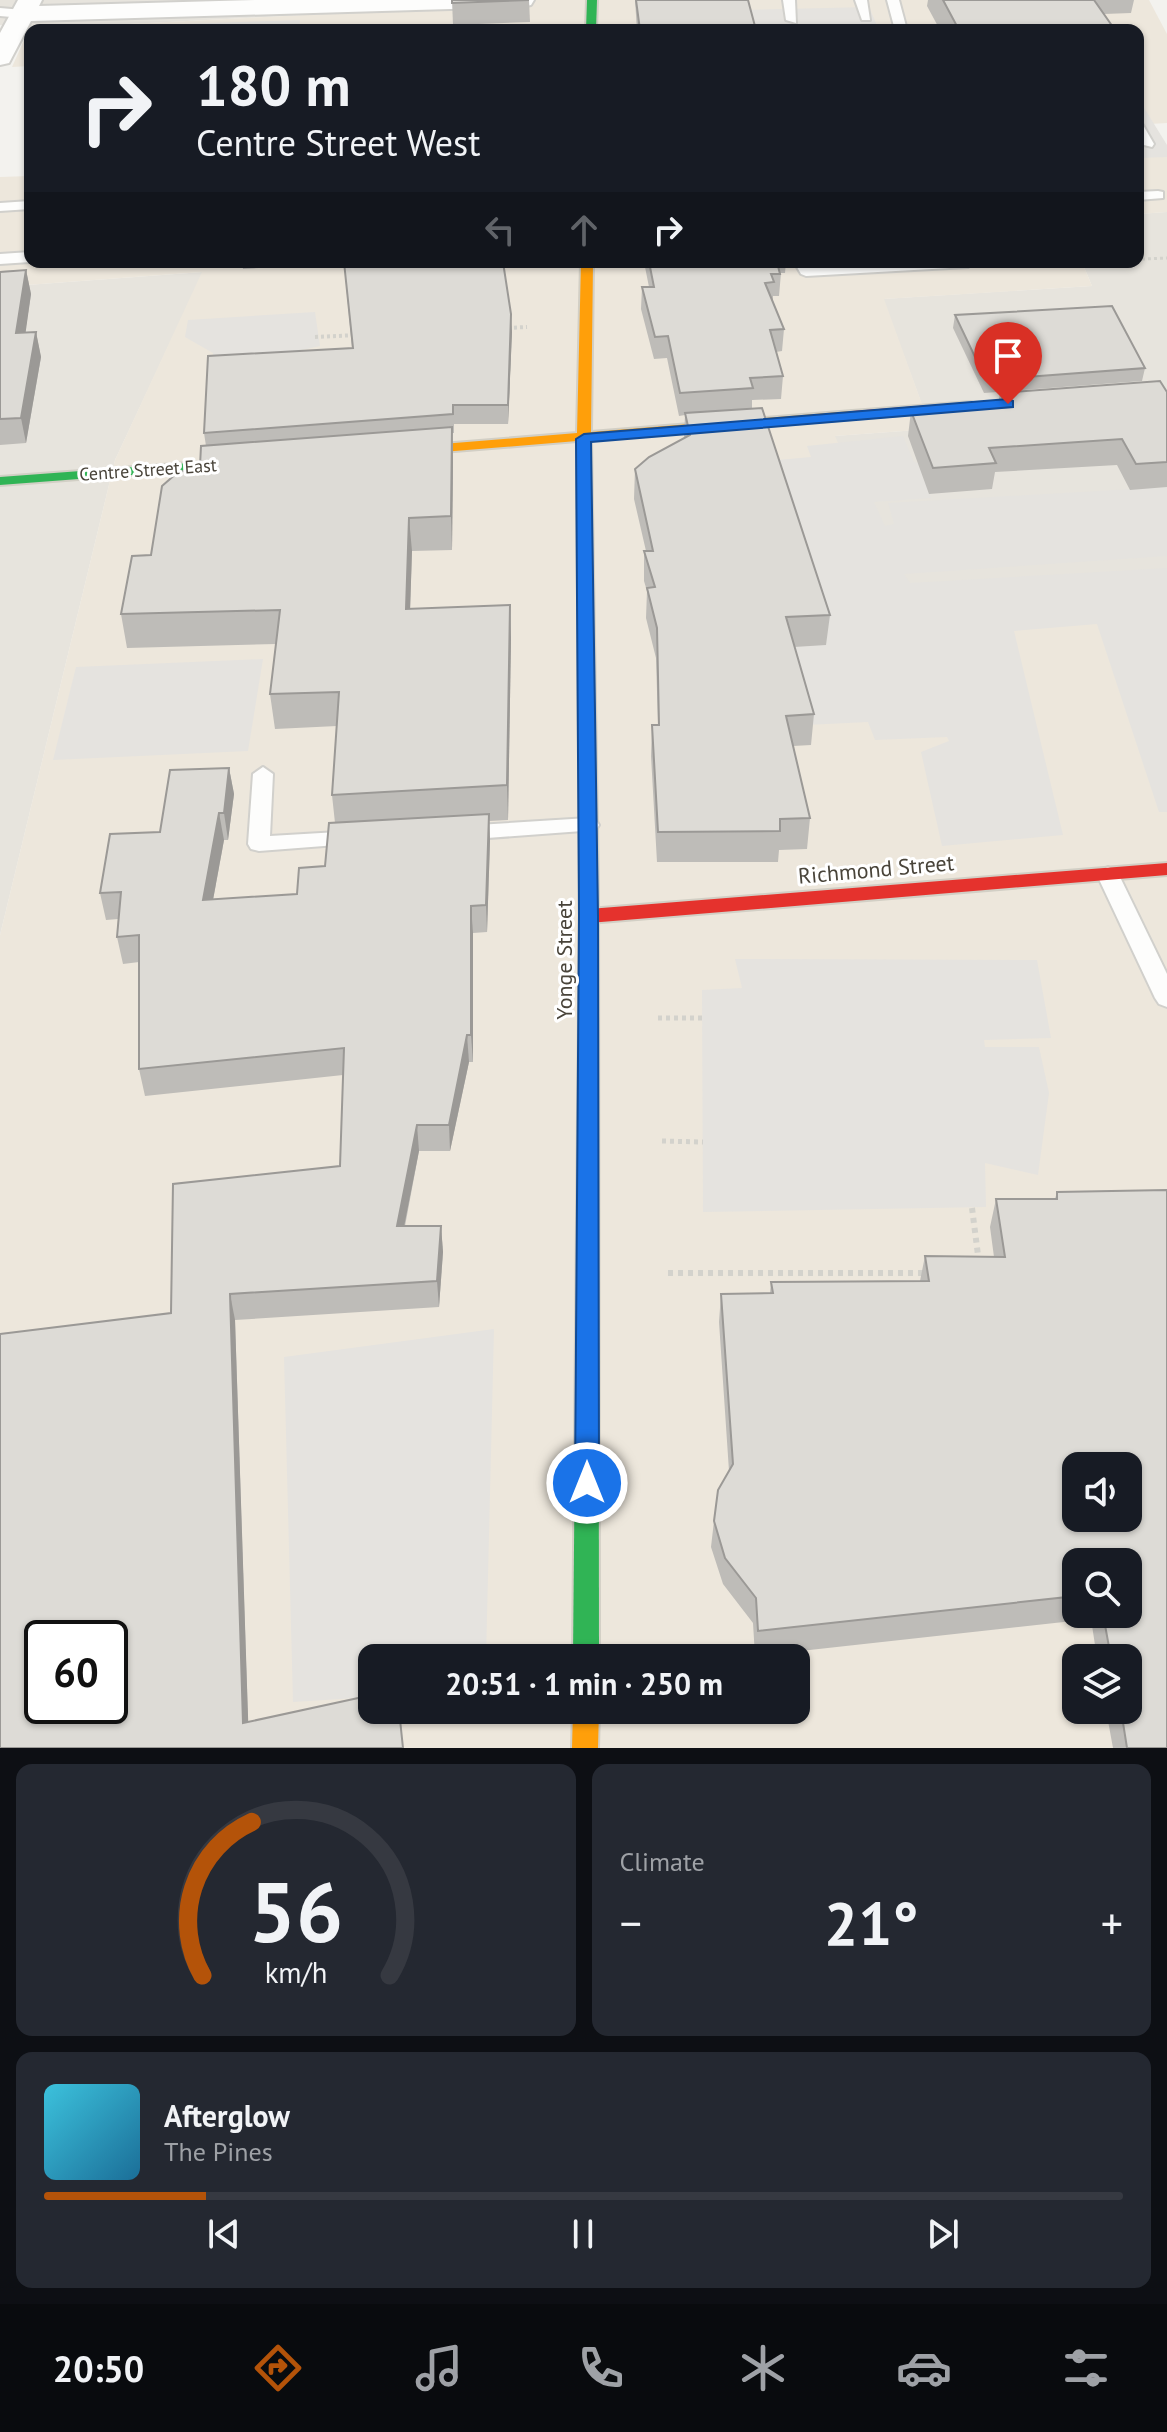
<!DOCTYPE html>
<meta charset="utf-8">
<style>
body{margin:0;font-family:"PT Sans",sans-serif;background:#242831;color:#f1f3f6;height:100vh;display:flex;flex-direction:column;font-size:30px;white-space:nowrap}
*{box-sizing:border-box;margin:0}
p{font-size:26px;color:#9ea1a6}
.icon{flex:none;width:44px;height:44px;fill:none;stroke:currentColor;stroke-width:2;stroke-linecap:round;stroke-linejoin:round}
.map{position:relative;height:1748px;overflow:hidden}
.panel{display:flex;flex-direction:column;gap:16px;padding:16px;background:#0d0f14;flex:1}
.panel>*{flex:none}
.guide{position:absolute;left:24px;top:24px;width:1120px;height:244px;border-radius:16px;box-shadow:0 2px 6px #0004;background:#171b24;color:#f1f3f6;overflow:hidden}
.buttons{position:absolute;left:1062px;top:1452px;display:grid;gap:16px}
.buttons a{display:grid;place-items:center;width:80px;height:80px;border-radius:16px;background:#171b24;box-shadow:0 2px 6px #0004;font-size:40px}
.speed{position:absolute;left:24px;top:1620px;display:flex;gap:16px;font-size:40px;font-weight:700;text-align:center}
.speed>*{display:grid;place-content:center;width:104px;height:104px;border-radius:50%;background:#171b24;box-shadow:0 2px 6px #0004;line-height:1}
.speed .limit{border:4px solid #111;border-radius:12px;background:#fff;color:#111}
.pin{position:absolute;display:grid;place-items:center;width:68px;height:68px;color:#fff;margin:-82px -34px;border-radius:50% 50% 50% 0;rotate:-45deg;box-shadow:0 0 8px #0007}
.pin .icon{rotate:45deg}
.me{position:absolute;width:88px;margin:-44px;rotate:0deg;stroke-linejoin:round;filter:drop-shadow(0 0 6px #0008)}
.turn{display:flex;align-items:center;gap:28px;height:168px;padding:0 40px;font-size:36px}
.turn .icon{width:104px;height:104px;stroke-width:2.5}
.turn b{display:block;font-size:56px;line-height:68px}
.lanes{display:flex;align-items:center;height:76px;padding:0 40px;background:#0003;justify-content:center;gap:40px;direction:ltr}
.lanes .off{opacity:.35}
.big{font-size:60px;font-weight:800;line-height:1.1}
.panel .tile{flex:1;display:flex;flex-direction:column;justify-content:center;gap:12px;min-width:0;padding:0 28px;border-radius:16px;background:#242831}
.panel .dial{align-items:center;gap:0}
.dial svg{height:208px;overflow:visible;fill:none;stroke:#363941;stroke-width:7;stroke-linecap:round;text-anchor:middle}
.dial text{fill:#f1f3f6;stroke:none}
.song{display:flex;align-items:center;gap:24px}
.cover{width:96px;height:96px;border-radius:12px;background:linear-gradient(135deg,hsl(190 70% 55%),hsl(200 70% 35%))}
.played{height:8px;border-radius:4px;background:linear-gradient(90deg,#b45309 15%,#363941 15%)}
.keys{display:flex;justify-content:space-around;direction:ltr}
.heat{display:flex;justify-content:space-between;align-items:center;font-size:44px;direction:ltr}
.panel .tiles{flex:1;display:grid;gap:16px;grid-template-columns:1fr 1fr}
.tile:last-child{grid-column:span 2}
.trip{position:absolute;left:358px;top:1644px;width:452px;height:80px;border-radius:16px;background:#171b24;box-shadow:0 2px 6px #0004;font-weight:800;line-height:80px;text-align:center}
.menu{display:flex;height:128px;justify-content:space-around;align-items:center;background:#090b0e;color:#9ea1a6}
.menu .icon{width:56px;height:56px}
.menu .selected{color:#b45309}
.menu b{font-size:36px;color:#f1f3f6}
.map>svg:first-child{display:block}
.residential{fill:#e7e4dd}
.commercial{fill:#ede7dc;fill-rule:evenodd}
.parking{fill:#e5e3df}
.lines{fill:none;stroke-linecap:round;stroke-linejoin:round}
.lane-casing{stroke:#d1d0cc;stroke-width:4}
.street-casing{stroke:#d1d0cc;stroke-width:4}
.fast-casing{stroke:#d2cfc5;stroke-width:4}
.slow-casing{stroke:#d2cfc5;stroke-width:4}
.jam-casing{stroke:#d2cfc5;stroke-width:4}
.path-far3{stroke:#d3d2cc;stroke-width:3;stroke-dasharray:3 3;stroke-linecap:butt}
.path-far2{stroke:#d3d2cc;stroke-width:4;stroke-dasharray:3 3;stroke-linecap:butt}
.path-far1{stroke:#d3d2cc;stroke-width:5;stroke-dasharray:4 4;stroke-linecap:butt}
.path{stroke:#d3d2cc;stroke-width:6;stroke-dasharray:5 5;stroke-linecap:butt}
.lane{fill:#fdfdfc;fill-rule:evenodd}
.street{fill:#fdfdfc;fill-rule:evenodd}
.fast{fill:#30b455;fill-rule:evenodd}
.slow{fill:#ff9f0a;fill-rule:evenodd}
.jam{fill:#e5322d;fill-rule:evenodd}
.wall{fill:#bebcb8;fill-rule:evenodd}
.shaded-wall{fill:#9b9996}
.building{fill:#dddbd6;stroke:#9b9996;stroke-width:2;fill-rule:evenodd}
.route{fill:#1a73e8;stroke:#114b97;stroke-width:2}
.labels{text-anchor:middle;stroke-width:6;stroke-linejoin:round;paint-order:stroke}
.far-street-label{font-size:18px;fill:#49443a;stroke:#fff}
.street-label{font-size:22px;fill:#49443a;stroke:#fff}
</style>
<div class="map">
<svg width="1167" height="1748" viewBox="0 0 1167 1748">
<rect width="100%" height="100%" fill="#f3f2ee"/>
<g class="residential">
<path d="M0,0H343V13L29,29L0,25Z"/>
<path d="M1167,212V576L903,590L834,436L931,429L883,299L1092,286L1082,262H1138V214Z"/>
<path d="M203,272L115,460L0,935V287Z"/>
</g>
<g class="commercial">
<path d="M343,0H1149L1167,34V123L1150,124L1167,157V212L1138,214V30H30V66L12,67L29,29L343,13Z"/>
<path d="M30,176V262H1082L1092,286L884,299L931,429L835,436L903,590L1167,576V1748H0V935L115,460L202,272L0,287V177ZM1076,1466H1128V1518H1076ZM1076,1562H1128V1614H1076ZM42,1638H110V1706H42ZM372,1658H796V1710H372ZM1076,1658H1128V1710H1076Z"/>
</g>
<g class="parking">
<path d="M869,7L879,30H751L744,10Z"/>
<path d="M300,20L299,30H69L70,28Z"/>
<path d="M1138,98L1167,145V157L1138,158Z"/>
<path d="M315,312L320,346L302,350L300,365L212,371L213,353L185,337L188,320Z"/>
<path d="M903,436L914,462L918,463L931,498L874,502L885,526L894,524L888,503L1167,487V556L904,574L910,583L1167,568V812H1159L1097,624L1014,631L1063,835L942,846L921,752L949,741L947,737L875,740L868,722L806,725L783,647L826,644L767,461L811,457L807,446Z"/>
<path d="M263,659L248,751L53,760L76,667Z"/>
<path d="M735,959L1037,960L1051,1038L984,1040L985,1047H1039L1049,1093L1038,1175L985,1163L986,1207L703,1212L702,990L742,988Z"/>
<path d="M494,1329L486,1658H372V1697L293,1702L284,1357Z"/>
</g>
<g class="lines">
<g class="lane-casing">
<g id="lane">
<path d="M783,0H795L796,23L786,20Z"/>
<path d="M855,0H867L870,20H862Z"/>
<path d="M887,0H899L907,30H895Z"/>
<path d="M0,8L23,10L29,14L23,18L0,16Z"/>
<path d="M1138,124L1143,125L1154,144L1152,147L1140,144Z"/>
<path d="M1158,191L1163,192V198L1138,200V192Z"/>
<path d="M30,201V209L0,211V203Z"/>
<path d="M30,252V262L0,264V254Z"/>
<path d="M794,262H810L811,266L976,262L968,267L806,276L801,274Z"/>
<path d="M263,767L273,774L270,836L355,831L363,833L366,838L363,843L259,851L251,849L248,844L253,774Z"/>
<path d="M588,818L596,820L599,825L596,830L461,840L453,838L450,833L453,828L461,826Z"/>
<path d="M1108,867L1116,870L1119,875L1167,974V1007L1159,1004L1155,998L1097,875L1100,870Z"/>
</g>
</g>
<g class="street-casing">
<path id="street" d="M18,0H42L39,6L255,0H534L531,5L522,7L31,21L9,63L0,65V33Z"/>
</g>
<g class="fast-casing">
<g id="fast">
<path d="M587,0H597L596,30H586Z"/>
<path d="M257,458L262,459V465L0,485V477Z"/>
<path d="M589,886L598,892L599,1658H573L580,892Z"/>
</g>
</g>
<g class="slow-casing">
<g id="slow">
<path d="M581,262H593L591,432L852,411L859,415L852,419L591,440L598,892L589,898L580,892L577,441L393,456L386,452L393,448L577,433Z"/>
<path d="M573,1710H599L598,1748H572Z"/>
</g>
</g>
<g class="jam-casing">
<g id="jam">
<path d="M971,402L978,406L976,409L852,419L845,415L852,411Z"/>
<path d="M1167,863V875L589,923L580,916L589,909Z"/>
</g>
</g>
<path class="path-far3" d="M1142,259L1167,258"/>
<g class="path-far2">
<path d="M508,328L527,327"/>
<path d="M315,337L358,335"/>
</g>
<g class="path-far1">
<path d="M658,1018H702"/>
<path d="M662,1141L703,1142"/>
</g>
<g class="path">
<path d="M972,1208L979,1263"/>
<path d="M668,1273H929"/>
</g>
<use href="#lane" class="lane"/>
<use href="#street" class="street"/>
<use href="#fast" class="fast"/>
<use href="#slow" class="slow"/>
<use href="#jam" class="jam"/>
</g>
<g class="wall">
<path d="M452,0H529L530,22L453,25Z"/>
<path d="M635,0H748L756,30H637Z"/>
<path d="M928,0H1134L1131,13L1104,14L1115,30H940L927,6Z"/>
<path d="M242,262H503L512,332L508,424H454V433H452L453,460L452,550L412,551L410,609L510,605L511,639L508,820L489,821L490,841L487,932L473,933V1062H469L450,1151H419L405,1226H441L443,1252L439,1307L235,1320L248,1722L372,1710L0,1748L171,1313L340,1166L343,1075L145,1096L139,1069V962L123,964L117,937L118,919L106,920L100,893L160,832L229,768L234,794L228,840H224L213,900L297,894L325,866L335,823L332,795L337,726L275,729L270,694L276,644L127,648L121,614L200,466L206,446L204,433L352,348L344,263L243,269Z"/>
<path d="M644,262H786L785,273H781L779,296H773V301L784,329L782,351L776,352L783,376L781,399L752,400V408L830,615L826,645L794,647L814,714L811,745L793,746L810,818L807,849L779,850L778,862H657L651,756L652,725H658L656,658L646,618L647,591L644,581V551H646L634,499L635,469L684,438L685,415L679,416L667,358L654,359L641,309L642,287H649Z"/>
<path d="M26,270L31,294L25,333L36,332L41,357L26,443L0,445V271Z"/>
<path d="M955,315L1145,368L1142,381L984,393L953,328Z"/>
<path d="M1167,392V487L1130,490L1117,465L995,472L992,489L929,494L908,436L911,411L998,404L1000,393Z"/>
<path d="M1057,1192L1167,1748H1113L1106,1710H1128V1658H1097L1091,1619L755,1656L753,1623L723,1584L711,1547L714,1521L729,1471L719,1322L721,1294L770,1293L771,1282L920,1281L925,1256L994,1257L990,1227L996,1199H1055ZM1076,1562L1128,1614H1076Z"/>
</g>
<g class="shaded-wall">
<path d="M26,270L31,294L22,358L16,333Z"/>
<path d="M511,314L512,332L508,424V405Z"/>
<path d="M36,332L41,357L26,443L21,418Z"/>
<path d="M452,427L453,460L452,550L451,516Z"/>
<path d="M409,518L412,551L409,643L406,609Z"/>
<path d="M510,605L511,639L508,820L507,785Z"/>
<path d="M229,768L234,794L228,840L224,813Z"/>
<path d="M219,813L224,840L208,927L203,900Z"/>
<path d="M489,814L490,841L487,932L486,905Z"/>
<path d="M471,906L473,933V1062L471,1035Z"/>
<path d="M467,1035L469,1062L450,1151L449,1125Z"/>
<path d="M417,1125L419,1151L399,1252L397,1226Z"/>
<path d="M441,1226L443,1252L439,1307L437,1281Z"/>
<path d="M230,1294L235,1320L249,1746L243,1723Z"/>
</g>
<g class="building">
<path d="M452,0H529L452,3Z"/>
<path d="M636,0H748L756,30H640Z"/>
<path d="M943,0H1094L1115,30H959Z"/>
<path d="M344,262H503L511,314L508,405H453V414L204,433L208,356L353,348Z"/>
<path d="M649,262H777L780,274H771L774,282L765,283L784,329L770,330L783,376L750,378L753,388L680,393L668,336L655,337L642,287H654Z"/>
<path d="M26,270L16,333L36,332L21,418L0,419V272Z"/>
<path d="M1112,306L1145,368L986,380L955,315Z"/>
<path d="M1160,381L1167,392V462L1136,464L1122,439L989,448L996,463L933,468L911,411L1005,403L1000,393Z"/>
<path d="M762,408L830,615L786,617L814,714L786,716L810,818L780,819V831L658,832L652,725H659L657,628L647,588L655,587L644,551H653L635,469L649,457L690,435L685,413Z"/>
<path d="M452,427L451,516L409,518L406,609L510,605L507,785L332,795L339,692L270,694L280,610L121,614L132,556L151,555L162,486L177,473L200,466L201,446Z"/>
<path d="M229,768L224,813H219L203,900L297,894L299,868L325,866L329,823L489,814L486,905L471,906V1035H467L449,1125H417L397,1226H441L437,1281L230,1294L243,1723L372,1695V1710H399L403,1748H0V1334L171,1313L173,1184L340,1166L344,1048L139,1069V935L117,937L121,892L100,893L110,834L160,832L170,770ZM42,1638H110V1706H42Z"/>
<path d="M1167,1190V1748H1127L1121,1710H1128V1658H1111L1103,1614H1128V1562H1076V1596L758,1631L756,1598L725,1558L714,1521L718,1490L733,1464L721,1294L773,1293L771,1282L929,1281L925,1256L1005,1257L996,1199H1057V1192ZM1076,1466H1128V1518H1076Z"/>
</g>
<path class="route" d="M1008,399L1013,401V407L591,442L598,916L599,1483L595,1490L587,1493L578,1490L575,1483L579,916L576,439L584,434Z"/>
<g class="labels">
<g class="far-street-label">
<text transform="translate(148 470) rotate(-4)" y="6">Centre Street East</text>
</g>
<g class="street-label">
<text transform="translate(876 869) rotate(-5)" y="8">Richmond Street</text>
<text transform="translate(564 960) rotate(-90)" y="8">Yonge Street</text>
</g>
</g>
</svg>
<div class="buttons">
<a><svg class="icon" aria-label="sound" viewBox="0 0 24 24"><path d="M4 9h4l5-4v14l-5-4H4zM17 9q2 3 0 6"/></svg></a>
<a><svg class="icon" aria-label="search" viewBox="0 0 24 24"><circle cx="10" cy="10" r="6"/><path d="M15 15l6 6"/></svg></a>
<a><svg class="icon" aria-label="layers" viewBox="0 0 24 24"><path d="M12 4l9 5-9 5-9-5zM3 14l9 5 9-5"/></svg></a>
</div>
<div class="speed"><div class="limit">60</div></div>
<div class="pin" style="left:1008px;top:404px;background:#d93025"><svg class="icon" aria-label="arrive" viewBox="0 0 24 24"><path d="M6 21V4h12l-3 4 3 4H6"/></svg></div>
<svg class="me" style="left:587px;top:1483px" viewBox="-20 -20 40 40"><circle r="17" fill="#1a73e8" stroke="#fff" stroke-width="3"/><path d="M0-11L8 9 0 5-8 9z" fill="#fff"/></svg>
<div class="trip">20:51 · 1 min · 250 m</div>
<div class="guide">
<div class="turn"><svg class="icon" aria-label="right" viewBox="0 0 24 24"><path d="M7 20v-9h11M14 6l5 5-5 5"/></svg><div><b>180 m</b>Centre Street West</div></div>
<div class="lanes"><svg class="icon off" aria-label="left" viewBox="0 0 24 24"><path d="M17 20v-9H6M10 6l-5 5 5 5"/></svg><svg class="icon off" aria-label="ahead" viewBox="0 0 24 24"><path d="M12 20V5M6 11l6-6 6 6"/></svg><svg class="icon" aria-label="right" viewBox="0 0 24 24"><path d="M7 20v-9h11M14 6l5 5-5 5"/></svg></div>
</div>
</div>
<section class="panel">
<div class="tiles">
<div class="tile dial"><svg viewBox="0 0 100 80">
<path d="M14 69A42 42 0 1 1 86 69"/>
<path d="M14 69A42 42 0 0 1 33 10" stroke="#b45309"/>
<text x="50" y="56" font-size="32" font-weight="700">56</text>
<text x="50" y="72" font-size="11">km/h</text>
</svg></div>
<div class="tile"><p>Climate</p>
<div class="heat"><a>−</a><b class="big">21°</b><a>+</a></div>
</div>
<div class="tile">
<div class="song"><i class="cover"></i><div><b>Afterglow</b><p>The Pines</p></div></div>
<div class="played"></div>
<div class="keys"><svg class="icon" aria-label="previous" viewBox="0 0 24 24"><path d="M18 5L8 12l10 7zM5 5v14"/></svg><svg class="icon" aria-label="pause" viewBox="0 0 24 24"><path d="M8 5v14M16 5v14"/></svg><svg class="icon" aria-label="next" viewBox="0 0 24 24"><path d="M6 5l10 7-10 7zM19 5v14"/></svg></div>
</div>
</div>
</section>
<nav class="menu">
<b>20:50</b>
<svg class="icon selected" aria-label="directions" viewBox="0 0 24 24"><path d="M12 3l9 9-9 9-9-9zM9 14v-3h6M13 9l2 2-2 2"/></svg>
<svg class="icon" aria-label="music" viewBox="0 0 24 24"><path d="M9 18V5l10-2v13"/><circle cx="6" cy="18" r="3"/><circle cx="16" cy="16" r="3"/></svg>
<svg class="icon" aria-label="phone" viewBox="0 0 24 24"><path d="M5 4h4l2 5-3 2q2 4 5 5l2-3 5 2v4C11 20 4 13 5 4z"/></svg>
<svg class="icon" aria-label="climate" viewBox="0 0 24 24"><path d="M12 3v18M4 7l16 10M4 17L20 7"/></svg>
<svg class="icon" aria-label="car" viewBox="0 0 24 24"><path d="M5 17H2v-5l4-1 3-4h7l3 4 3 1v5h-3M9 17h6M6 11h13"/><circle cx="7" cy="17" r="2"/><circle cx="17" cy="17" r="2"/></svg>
<svg class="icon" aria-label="filters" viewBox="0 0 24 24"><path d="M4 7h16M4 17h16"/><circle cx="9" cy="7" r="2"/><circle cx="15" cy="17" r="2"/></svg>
</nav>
